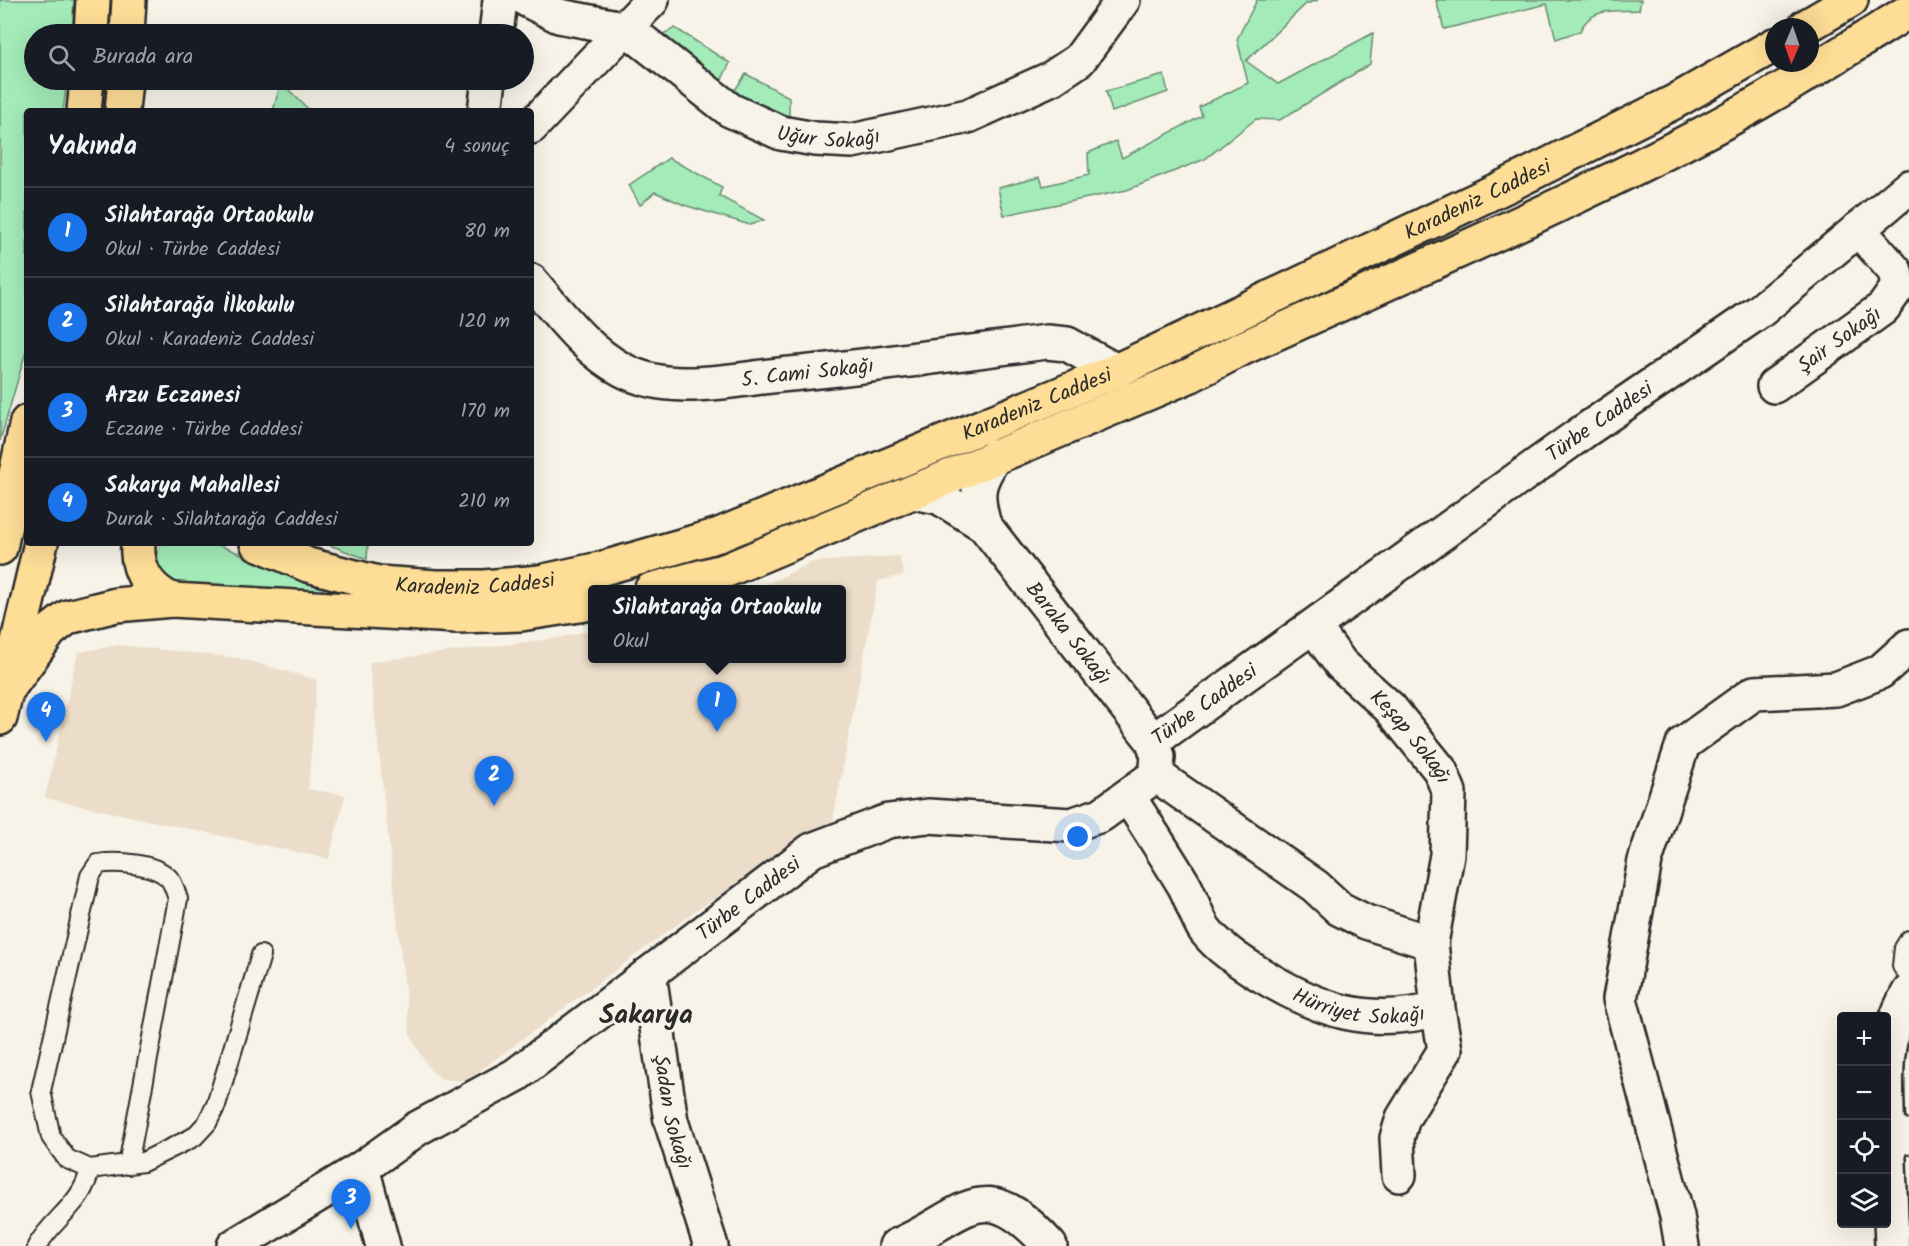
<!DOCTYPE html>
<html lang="tr">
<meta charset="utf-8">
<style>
:root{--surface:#171b24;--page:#242831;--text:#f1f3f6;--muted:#9ea1a6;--line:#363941;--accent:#1a73e8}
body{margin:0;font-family:Kalam,sans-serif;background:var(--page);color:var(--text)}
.controls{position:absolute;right:18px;bottom:18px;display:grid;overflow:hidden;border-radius:6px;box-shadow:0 6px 24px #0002}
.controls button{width:54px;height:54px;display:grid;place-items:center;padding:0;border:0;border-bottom:2px solid var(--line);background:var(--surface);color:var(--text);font:30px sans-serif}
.compass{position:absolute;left:1765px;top:18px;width:54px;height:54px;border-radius:50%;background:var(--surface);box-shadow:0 6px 24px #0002;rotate:182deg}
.you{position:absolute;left:1078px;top:837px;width:21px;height:21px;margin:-15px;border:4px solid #fff;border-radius:50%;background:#1a73e8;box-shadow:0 0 0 9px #1a73e833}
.badge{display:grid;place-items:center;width:39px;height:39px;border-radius:50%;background:var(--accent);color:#fff;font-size:20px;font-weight:700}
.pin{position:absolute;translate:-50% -50px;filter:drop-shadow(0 2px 3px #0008)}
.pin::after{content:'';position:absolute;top:32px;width:21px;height:18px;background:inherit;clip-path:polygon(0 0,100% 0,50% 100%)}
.popup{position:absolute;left:588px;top:585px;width:258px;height:78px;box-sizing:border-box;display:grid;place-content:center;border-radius:6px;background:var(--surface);filter:drop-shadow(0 2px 4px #0005);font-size:20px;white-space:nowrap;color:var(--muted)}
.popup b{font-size:22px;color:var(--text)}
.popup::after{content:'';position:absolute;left:50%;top:100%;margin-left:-12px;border:12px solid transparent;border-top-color:var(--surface)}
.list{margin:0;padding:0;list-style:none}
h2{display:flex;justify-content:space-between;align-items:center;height:78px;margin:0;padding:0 24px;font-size:26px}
h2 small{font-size:20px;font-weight:400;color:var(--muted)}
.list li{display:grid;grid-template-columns:39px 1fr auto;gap:18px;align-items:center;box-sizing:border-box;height:90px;padding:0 24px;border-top:2px solid var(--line)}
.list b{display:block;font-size:22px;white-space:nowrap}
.list p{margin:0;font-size:20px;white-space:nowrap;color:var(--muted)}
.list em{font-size:20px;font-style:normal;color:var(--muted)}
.icon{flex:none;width:33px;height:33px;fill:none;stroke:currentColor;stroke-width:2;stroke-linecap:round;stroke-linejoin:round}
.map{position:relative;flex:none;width:1909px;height:1246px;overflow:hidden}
.search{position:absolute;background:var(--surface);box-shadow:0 6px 24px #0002;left:24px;top:24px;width:510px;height:66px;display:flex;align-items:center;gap:15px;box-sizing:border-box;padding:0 21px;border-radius:33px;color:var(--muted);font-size:22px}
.panel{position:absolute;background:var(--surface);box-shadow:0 6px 24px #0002;left:24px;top:108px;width:510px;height:438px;border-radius:6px}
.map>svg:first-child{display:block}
.built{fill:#ebddc9}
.green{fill:#a3ebb8;stroke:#678b72;stroke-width:1.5}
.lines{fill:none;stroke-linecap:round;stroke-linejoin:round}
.service-casing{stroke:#2b2b2b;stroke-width:22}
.minor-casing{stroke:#2b2b2b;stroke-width:38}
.secondary-casing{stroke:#2b2b2b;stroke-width:38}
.primary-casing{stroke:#2b2b2b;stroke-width:38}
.service{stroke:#f7f3e8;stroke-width:18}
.minor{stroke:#f7f3e8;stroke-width:33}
.secondary{stroke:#f7f3e8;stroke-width:33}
.primary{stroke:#fedd96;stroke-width:33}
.labels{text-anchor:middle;stroke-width:6;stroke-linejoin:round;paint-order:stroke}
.street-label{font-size:21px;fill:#2b2b2b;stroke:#f7f3e8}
.district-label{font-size:27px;font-weight:bold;fill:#2b2b2b;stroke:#f7f3e8}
</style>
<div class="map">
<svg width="1909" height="1246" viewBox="0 0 1909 1246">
<rect width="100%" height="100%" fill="#f7f3e8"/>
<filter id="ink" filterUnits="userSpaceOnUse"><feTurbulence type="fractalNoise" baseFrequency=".0167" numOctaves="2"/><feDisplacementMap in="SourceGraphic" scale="12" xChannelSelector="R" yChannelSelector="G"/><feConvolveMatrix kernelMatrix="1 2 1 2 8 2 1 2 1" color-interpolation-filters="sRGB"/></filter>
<g filter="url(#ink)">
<g class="built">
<path d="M899 556 904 575 878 581 832 826 695 911 466 1081 442 1079 430 1070 410 1035 369 662 558 638 592 630V658H842V590L749 589 767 584 812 562Z"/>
<path d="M119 645 238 658 317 680 308 789 345 795 329 859 45 798 78 652Z"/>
</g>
<g class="green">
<path d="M0 0H74L72 34H34V80H67L63 111H27V348L0 441Z"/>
<path d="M1257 0H1318L1306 4 1246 61 1278 84 1373 33 1370 64 1280 120 1256 119 1205 159 1127 190 1004 215 998 188 1040 177 1043 186 1089 175 1088 153 1116 141 1122 158 1202 116 1199 107 1248 83 1237 39Z"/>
<path d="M1436 0H1641L1639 10C1616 12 1591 6 1580 31L1556 39 1547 4 1444 29Z"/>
<path d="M675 28 730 63 719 85 663 34Z"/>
<path d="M746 74 789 97V123L730 97Z"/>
<path d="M1164 75 1168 92 1112 112 1106 91Z"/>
<path d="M281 82 310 111H273Z"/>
<path d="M669 158 722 187 719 196 764 220 750 225 684 205 655 192 640 205 629 185Z"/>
<path d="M161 543H213L323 586 321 597 186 587C166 580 150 566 161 543Z"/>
<path d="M324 543H368L367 559Z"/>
</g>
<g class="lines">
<defs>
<g id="service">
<path d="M1909 940 1904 948 1902 966 1909 976"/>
<path d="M128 1165 178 899C176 893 174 886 171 881 159 863 117 861 98 864L90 876 41 1091 51 1137 67 1159 90 1169 143 1162 194 1137 207 1123 216 1105 261 955"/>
<path d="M37 1246C54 1217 83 1204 90 1169"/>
</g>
<g id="minor">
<path id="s1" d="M527 0 559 16 627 29 730 110 781 133 815 139 852 141 968 116 1052 78 1079 60 1123 0"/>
<path id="s2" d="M531 281C558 312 585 350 623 370 670 395 729 380 780 375 869 367 958 353 1047 342L1067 344 1116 371"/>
<path id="s3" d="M1774 386 1883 308 1898 287 1895 271 1858 229"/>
<path d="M984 525C975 493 977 483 995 456"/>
<path id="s4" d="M1314 627 1341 664 1390 708 1440 770 1449 792 1447 855 1431 943"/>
<path id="s5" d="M1153 741 1583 432 1760 311 1909 187"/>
<path id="s6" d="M1128 796C1147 826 1166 855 1184 885 1192 899 1196 917 1205 930 1219 948 1239 961 1258 973 1318 1010 1368 1028 1438 1009L1431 943 1366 922 1340 909 1315 886 1156 775"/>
<path id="s7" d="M649 974 671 1121 711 1246"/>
<path d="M1888 1133C1886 1079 1881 1040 1909 992"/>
<path d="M362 1168 383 1246"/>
<path d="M1399 1175 1397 1138 1403 1118 1445 1050 1438 1009"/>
<path id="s8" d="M234 1246 362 1168 418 1128 516 1075 812 850 888 821 928 816 1071 825 1101 815 1156 775 1158 757 1153 741 984 525 939 497 913 492"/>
<path d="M896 1246C966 1217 981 1169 1050 1246"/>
<path d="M1682 1246 1677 1216 1620 999 1645 861 1683 744 1754 693 1836 689 1880 672 1909 646"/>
<path d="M1892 1246 1888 1133 1909 1137"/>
</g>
<g id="secondary">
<path d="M496 34 500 0"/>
<path d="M485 111 489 80"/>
<path d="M531 127 652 0"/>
</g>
<g id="primary">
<path d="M1805 27 1851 0"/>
<path d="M91 34 93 0"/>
<path d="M127 34 129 0"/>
<path d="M84 111 87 80"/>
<path d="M122 111 125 80"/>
<path d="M138 543C136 570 148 589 172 600"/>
<path id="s9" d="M257 543 308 565 378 583 436 587H484L540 582 600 569 719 535 1116 371 1510 184 1674 102 1774 45"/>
<path d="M0 548 27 422"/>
<path d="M651 590 727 570 1191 375 1241 349C1394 279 1549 214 1698 136 1771 98 1840 54 1909 11"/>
<path d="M5 693 50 631 68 617 116 605 172 600 457 616 521 614 592 603"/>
<path d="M0 718 41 543"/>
</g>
</defs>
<use href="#service" class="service-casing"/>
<use href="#minor" class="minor-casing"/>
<use href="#secondary" class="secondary-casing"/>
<use href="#primary" class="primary-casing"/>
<use href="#service" class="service"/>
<use href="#minor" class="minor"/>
<use href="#secondary" class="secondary"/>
<use href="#primary" class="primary"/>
</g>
</g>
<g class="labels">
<g class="street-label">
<text dy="7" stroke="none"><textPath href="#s1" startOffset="340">Uğur Sokağı</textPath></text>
<text dy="7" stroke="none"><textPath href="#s9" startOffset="1305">Karadeniz Caddesi</textPath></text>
<text dy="7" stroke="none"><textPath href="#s3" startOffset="80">Şair Sokağı</textPath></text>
<text dy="7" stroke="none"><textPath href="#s2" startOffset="316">5. Cami Sokağı</textPath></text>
<text dy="7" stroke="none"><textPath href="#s9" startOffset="819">Karadeniz Caddesi</textPath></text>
<text dy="7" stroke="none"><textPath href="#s5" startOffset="549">Türbe Caddesi</textPath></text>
<text dy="7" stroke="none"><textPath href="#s9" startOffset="225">Karadeniz Caddesi</textPath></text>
<text transform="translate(1069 633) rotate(52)" y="7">Baraka Sokağı</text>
<text dy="7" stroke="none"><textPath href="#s5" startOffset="63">Türbe Caddesi</textPath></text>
<text dy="7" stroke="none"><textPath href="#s4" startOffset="147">Keşap Sokağı</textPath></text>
<text dy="7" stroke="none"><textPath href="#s8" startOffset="622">Türbe Caddesi</textPath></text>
<text dy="7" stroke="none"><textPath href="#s6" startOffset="332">Hürriyet Sokağı</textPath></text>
<text dy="7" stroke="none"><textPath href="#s7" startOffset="140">Şadan Sokağı</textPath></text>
</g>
<g class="district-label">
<text x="646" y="1023">Sakarya</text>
</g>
</g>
</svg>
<div class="controls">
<button>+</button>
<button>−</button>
<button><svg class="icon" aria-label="locate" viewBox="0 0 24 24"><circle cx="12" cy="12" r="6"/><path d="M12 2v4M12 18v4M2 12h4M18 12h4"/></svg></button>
<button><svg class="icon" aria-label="layers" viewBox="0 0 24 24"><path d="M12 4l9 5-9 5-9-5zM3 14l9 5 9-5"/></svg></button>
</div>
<svg class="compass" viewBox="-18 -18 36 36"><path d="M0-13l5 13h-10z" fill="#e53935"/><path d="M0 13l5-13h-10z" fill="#9ea1a6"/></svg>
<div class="you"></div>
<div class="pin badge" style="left:717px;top:732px">1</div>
<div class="popup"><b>Silahtarağa Ortaokulu</b>Okul</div>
<div class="pin badge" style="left:494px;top:806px">2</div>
<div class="pin badge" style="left:351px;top:1229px">3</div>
<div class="pin badge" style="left:46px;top:742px">4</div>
<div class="search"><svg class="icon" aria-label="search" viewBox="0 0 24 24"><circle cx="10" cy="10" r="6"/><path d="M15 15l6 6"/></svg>Burada ara</div>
<section class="panel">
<h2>Yakında<small>4 sonuç</small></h2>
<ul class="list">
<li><span class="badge">1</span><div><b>Silahtarağa Ortaokulu</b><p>Okul · Türbe Caddesi</p></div><em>80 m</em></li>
<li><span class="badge">2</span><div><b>Silahtarağa İlkokulu</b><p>Okul · Karadeniz Caddesi</p></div><em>120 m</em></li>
<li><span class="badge">3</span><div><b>Arzu Eczanesi</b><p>Eczane · Türbe Caddesi</p></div><em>170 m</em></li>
<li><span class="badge">4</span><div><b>Sakarya Mahallesi</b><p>Durak · Silahtarağa Caddesi</p></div><em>210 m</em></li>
</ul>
</section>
</div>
